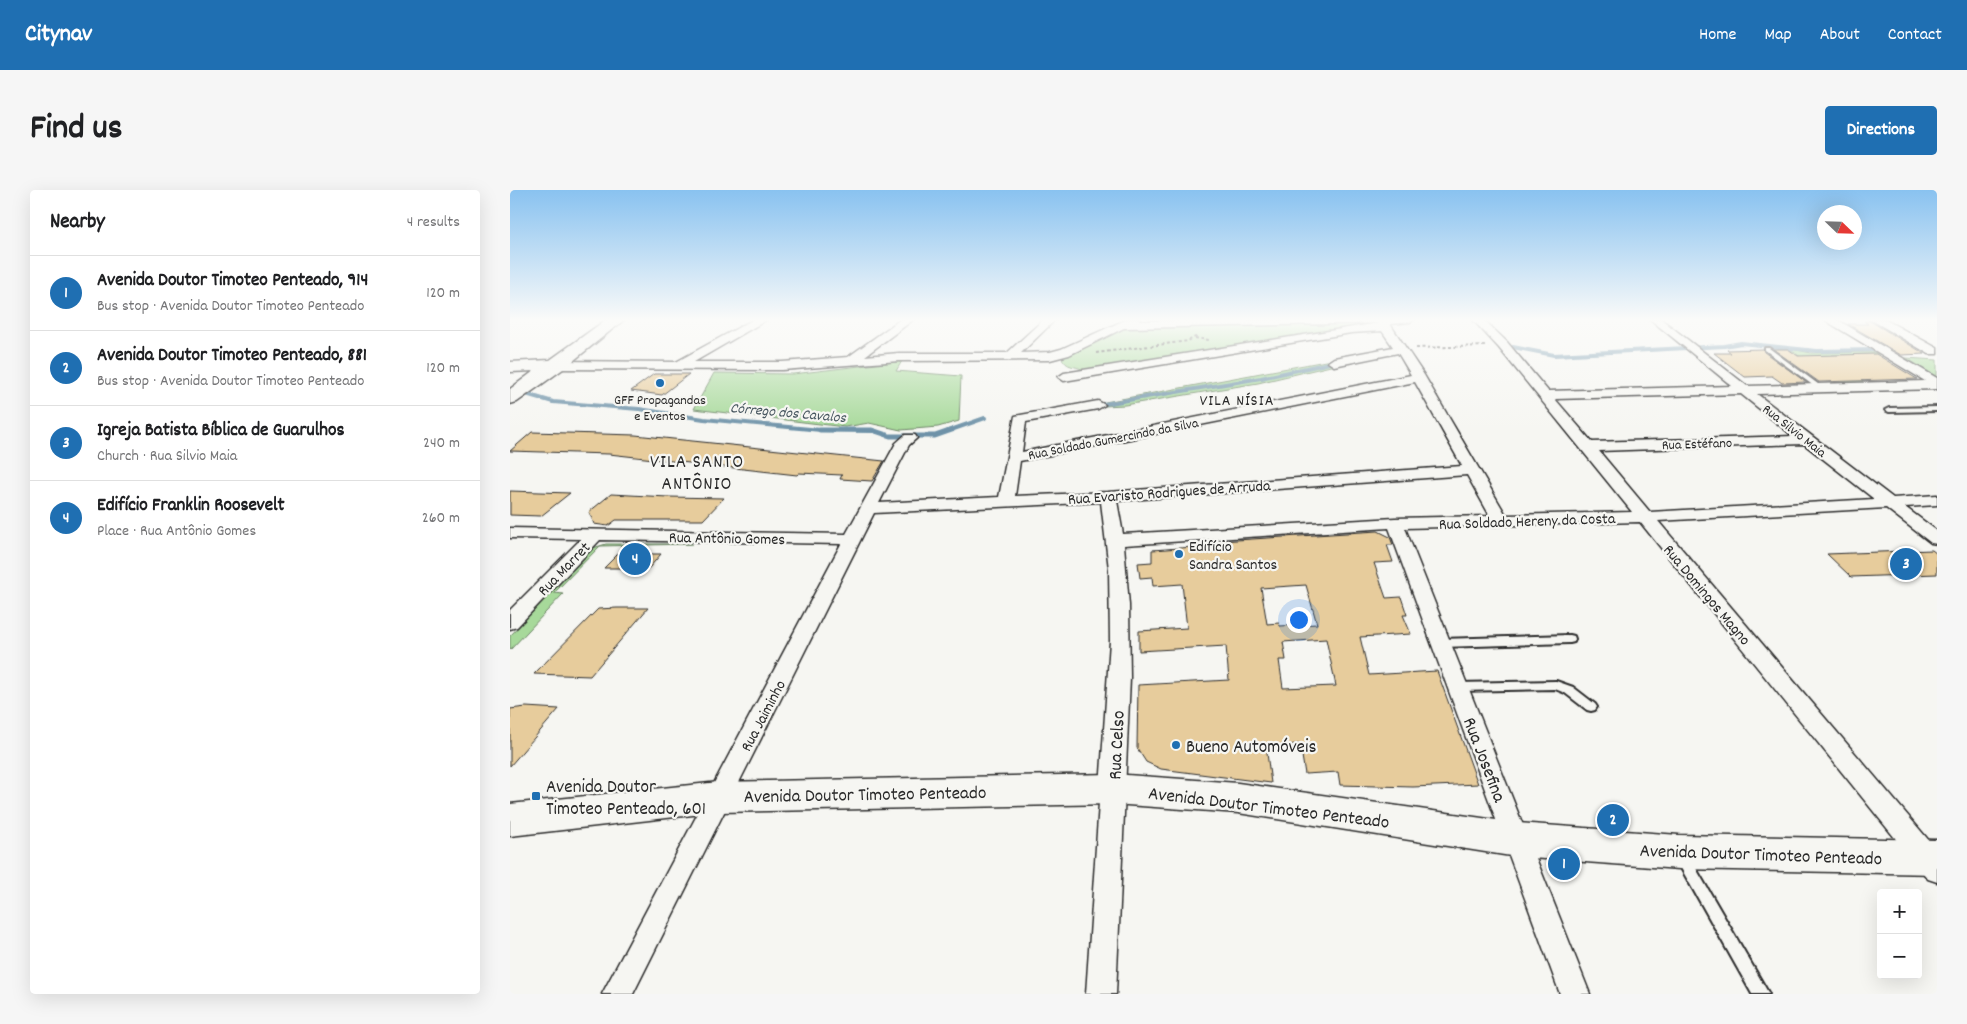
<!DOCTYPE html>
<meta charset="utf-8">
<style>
:root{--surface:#fff;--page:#f6f6f6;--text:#202124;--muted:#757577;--line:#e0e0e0;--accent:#1f6fb2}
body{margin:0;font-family:Dekko,sans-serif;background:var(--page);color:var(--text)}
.controls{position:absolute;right:15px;bottom:15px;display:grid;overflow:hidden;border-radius:5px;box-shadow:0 5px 20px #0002}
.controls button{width:45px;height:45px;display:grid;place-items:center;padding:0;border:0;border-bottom:1px solid var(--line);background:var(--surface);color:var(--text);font:25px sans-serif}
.compass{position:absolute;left:1307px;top:15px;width:45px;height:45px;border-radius:50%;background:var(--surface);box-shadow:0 5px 20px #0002;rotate:113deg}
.you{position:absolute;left:788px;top:429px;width:18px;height:18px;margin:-12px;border:4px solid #fff;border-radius:50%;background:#1a73e8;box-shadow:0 0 0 8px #1a73e833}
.badge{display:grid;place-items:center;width:32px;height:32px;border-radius:50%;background:var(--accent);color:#fff;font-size:16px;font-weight:700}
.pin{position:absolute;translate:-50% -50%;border:2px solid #fff;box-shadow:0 1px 5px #0006}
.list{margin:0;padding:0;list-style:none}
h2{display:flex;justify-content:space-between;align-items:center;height:65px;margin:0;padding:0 20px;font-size:21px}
h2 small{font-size:16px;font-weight:400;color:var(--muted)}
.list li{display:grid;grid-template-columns:32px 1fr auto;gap:15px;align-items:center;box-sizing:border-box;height:75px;padding:0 20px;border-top:1px solid var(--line)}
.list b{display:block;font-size:19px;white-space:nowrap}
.list p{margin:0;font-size:16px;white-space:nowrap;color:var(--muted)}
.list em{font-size:16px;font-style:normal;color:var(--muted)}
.map{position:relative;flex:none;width:1427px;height:804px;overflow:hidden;border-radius:5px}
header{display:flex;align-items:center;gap:30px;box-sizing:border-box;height:70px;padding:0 25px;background:var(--accent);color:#fff}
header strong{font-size:24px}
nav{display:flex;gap:28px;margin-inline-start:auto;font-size:18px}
.intro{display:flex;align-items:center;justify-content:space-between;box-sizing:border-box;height:120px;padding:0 30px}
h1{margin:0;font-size:35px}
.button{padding:12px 22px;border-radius:5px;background:var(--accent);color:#fff;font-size:18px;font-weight:700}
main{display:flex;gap:30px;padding:0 30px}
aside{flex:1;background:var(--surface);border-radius:5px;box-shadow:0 5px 20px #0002}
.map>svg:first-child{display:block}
.green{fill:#a7d99a;stroke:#698262}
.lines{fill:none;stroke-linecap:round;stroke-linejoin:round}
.stream-far1{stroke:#6e92a8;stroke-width:4}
.stream{stroke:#6e92a8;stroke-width:5}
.building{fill:#e7cc9c;stroke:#2b2b2b;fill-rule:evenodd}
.lane-casing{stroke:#2b2b2b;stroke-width:4}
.street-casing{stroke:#2b2b2b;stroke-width:3}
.secondary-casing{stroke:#2b2b2b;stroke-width:3}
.path{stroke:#2b2b2b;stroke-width:2;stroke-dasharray:3 2.5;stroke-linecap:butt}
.lane{fill:#f6f6f2;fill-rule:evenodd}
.street{fill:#f6f6f2;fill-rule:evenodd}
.secondary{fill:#f6f6f2;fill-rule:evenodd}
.poi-dot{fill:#1f6fb2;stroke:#f6f6f2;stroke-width:2}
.labels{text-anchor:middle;stroke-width:4.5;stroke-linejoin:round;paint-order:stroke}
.far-poi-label{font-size:14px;fill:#2b2b2b;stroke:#f6f6f2}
.far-street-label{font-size:14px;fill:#2b2b2b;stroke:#f6f6f2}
.far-water-label{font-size:15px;font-style:italic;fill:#47565f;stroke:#f6f6f2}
.far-quarter-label{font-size:16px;letter-spacing:1px;fill:#2b2b2b;stroke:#f6f6f2}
.street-label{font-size:16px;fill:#2b2b2b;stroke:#f6f6f2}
.poi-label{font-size:16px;fill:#2b2b2b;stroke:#f6f6f2;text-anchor:start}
.quarter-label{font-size:19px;letter-spacing:1px;fill:#2b2b2b;stroke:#f6f6f2}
.near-street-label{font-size:19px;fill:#2b2b2b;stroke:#f6f6f2}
.near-poi-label{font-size:19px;fill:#2b2b2b;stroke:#f6f6f2;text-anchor:start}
</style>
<header>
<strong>Citynav</strong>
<nav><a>Home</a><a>Map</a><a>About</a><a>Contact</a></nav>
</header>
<div class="intro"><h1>Find us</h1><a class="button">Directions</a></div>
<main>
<aside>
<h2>Nearby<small>4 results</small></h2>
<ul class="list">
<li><span class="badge">1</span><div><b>Avenida Doutor Timoteo Penteado, 914</b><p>Bus stop · Avenida Doutor Timoteo Penteado</p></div><em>120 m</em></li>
<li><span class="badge">2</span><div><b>Avenida Doutor Timoteo Penteado, 881</b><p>Bus stop · Avenida Doutor Timoteo Penteado</p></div><em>120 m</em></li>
<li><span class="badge">3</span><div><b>Igreja Batista Bíblica de Guarulhos</b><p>Church · Rua Silvio Maia</p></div><em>240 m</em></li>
<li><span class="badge">4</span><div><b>Edifício Franklin Roosevelt</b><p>Place · Rua Antônio Gomes</p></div><em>260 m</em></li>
</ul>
</aside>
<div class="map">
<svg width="1427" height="804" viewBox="0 0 1427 804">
<rect width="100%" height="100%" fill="#f6f6f2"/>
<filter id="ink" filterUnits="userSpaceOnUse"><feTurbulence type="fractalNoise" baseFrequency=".02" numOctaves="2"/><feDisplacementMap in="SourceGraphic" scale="10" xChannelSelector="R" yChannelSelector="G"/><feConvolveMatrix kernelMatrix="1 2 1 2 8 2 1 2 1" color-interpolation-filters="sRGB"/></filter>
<g filter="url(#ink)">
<g class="green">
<path d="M837 133 845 135 844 138 575 181C565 174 557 180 551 166L611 139 620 137Z"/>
<path d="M1278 158 1301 163 1362 162 1371 164 1321 165 1355 193H1327Z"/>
<path d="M1396 168 1427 170V187Z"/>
<path d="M821 170 825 175 748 193 615 215 594 216 595 212Z"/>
<path d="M392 171 386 181 451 186 449 231 428 237 391 240 359 233 335 237 184 219 204 183 283 184Z"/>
<path d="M182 354 90 356 44 403 53 404 0 460V446L83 358 96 354Z"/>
</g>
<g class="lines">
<g class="stream-far1">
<path d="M1003 157 1044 165 1214 156 1231 153 1307 161 1365 160"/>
<path d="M16 204 43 212 129 219 194 229 311 240 366 241"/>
<path d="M588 215 751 188 824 172"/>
<path d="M438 241 475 228"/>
</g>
<path class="stream" d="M310 240H362L380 246H425L442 240"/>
</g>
<g class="building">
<path d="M1354 131H1360L1415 164 1391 165 1338 134H1358Z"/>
<path d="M1253 159 1254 162 1296 192 1272 193 1262 186 1235 187 1204 163H1221L1217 160Z"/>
<path d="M1263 159H1278L1288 166 1366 164 1407 189 1309 192Z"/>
<path d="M144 184H179L152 205 121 201Z"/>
<path d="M22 242 125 245 374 271 362 291 330 289 332 285 289 283 287 285 99 264 0 261Z"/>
<path d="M0 301 60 303 31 326 0 325Z"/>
<path d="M101 304 158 307 214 308 193 330H106L98 336 84 334 79 322Z"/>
<path d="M868 341 880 347 883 355H877L883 372 864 373 876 408 891 407 897 425H893L901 444 850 447 859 485 927 481 968 594 903 597 830 595 828 582 795 584 790 554 756 556 761 593 651 579 636 572 627 558 628 495 719 490 716 456 629 461V441L677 438 672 394 643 396 642 387 630 388 628 373 642 372V360L712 355 711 351ZM796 395 807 434 770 436 769 433 757 434 751 398ZM816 449 826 496 773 498 769 470H776L773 452Z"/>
<path d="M1422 360 1427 364V384L1341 387 1317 364Z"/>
<path d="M108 364H151L139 378H94Z"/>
<path d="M107 418H138L80 486 24 484 88 419Z"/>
<path d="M16 517 49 519 0 576V519Z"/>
</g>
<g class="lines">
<defs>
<g id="lane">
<path d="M1255 158H1259L1312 197V199H1308L1255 160Z"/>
<path d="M1427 217V221L1379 222 1375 220 1379 218Z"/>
<path d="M1060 445 1064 446 1065 449 1064 452 1060 453 931 457 927 456 926 453 927 450 931 449Z"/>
<path d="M1046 491 1063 497 1085 514 1087 517 1085 520 1081 521 1077 520 1055 503 1045 499 948 501 944 500 942 497 944 494 948 493Z"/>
<path d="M1172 661 1177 663 1259 804H1242L1167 671 1165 667 1167 663Z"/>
</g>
<g id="street">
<path d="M244 129H258L184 172H272L338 167 391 129H404L355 166 389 163H497L534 129H546L511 163 540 162 551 159 617 129H630L629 131 905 129 900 132 880 134 914 185 996 325 1122 322 989 158 962 129H973L997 152 1038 201 1222 196 1140 129H1151L1237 196 1415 191 1313 129H1326L1427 188V199L1247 204 1383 308 1427 305V315L1395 317 1427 341V354L1421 353 1376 318 1148 331 1427 660V692L1418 689 1130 332 895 338 1080 804H1050L879 338 614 355 619 415 620 488 606 804H576L600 451 599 379 591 312 364 323 123 804H92L331 354 90 350 7 437 0 439V420L71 349 0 348V338L336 344 386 253 395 245H405L407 248 399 255 369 313 489 307 505 226 588 211 595 215 588 219 516 232 512 262 901 185 888 163 824 176 818 172 824 168 883 157 872 141 841 143 554 191 548 187 554 183 869 133 614 138 559 165 540 170 389 171 272 180 47 179 41 175 47 171 166 172ZM905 192 952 276 598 302 505 306 510 271ZM1231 204 1283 246 1082 252 1045 209ZM1294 254 1364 309 1140 322 1089 261ZM957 285 980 326 885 328 613 344 607 311Z"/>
<path d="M1360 129H1374L1427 158V164H1419Z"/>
</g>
<g id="secondary">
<path d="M97 129H115L53 179 7 212 0 214V199L24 181 0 182V172L40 170Z"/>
<path d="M603 584 728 593 1007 633 1169 645 1427 650V684L1169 679 1007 667 728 623 603 614 209 622 0 646V614L209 592Z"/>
</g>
</defs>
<use href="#lane" class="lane-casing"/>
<use href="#street" class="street-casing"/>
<use href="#secondary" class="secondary-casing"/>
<g class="path">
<path d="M685 148 699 150"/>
<path d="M906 158 975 156"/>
<path d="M586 163 678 151 687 146"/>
</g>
<use href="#lane" class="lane"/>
<use href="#street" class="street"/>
<use href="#secondary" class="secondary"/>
</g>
</g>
<linearGradient id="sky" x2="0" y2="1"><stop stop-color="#89c2f0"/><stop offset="0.54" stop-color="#fbfbf9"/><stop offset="1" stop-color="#fbfbf9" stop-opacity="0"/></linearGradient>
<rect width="1427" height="241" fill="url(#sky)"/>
<g class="poi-dot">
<circle cx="150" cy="193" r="5"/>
<circle cx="669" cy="364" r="5"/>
<circle cx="666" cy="555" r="5"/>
<rect x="21" y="601" width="10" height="10" rx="2.5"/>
</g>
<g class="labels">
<g class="far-poi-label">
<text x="150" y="214">GFF Propagandas<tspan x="150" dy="16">e Eventos</tspan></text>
</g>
<g class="far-street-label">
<text transform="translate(1285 240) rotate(38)" y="5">Rua Silvio Maia</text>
<text transform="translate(603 248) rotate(-11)" y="5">Rua Soldado Gumercindo da Silva</text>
<text transform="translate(1187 253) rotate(-2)" y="5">Rua Estéfano</text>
</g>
<g class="far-water-label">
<text transform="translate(278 222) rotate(5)" y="5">Córrego dos Cavalos</text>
</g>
<g class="far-quarter-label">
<text x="727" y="215">VILA NÍSIA</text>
</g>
<g class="street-label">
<text transform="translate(659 301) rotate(-4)" y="6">Rua Evaristo Rodrigues de Arruda</text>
<text transform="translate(1017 330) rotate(-2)" y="6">Rua Soldado Hereny da Costa</text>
<text transform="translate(217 347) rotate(1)" y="6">Rua Antônio Gomes</text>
<text transform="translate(53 378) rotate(-46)" y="6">Rua Marret</text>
<text transform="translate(1198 404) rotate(50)" y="6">Rua Domingos Magno</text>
<text transform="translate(252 525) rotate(-62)" y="6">Rua Jaiminho</text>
</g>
<g class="poi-label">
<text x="679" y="361">Edifício<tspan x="679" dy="18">Sandra Santos</tspan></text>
</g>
<g class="quarter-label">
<text x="187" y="277">VILA SANTO<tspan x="187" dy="22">ANTÔNIO</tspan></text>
</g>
<g class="near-street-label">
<text transform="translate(605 555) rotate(-87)" y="7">Rua Celso</text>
<text transform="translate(976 569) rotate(69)" y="7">Rua Josefina</text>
<text transform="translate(355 603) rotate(-1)" y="7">Avenida Doutor Timoteo Penteado</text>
<text transform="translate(759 616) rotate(7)" y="7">Avenida Doutor Timoteo Penteado</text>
<text transform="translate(1251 663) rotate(2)" y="7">Avenida Doutor Timoteo Penteado</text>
</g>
<g class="near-poi-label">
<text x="676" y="562">Bueno Automóveis</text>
<text x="36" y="602">Avenida Doutor<tspan x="36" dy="22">Timoteo Penteado, 601</tspan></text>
</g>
</g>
</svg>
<div class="controls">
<button>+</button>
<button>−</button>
</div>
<svg class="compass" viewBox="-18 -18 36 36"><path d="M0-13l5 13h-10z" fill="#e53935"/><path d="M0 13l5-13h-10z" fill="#757577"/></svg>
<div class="you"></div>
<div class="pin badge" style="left:1054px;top:674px">1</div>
<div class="pin badge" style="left:1103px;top:630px">2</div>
<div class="pin badge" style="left:1396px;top:374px">3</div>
<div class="pin badge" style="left:125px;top:369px">4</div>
</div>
</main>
